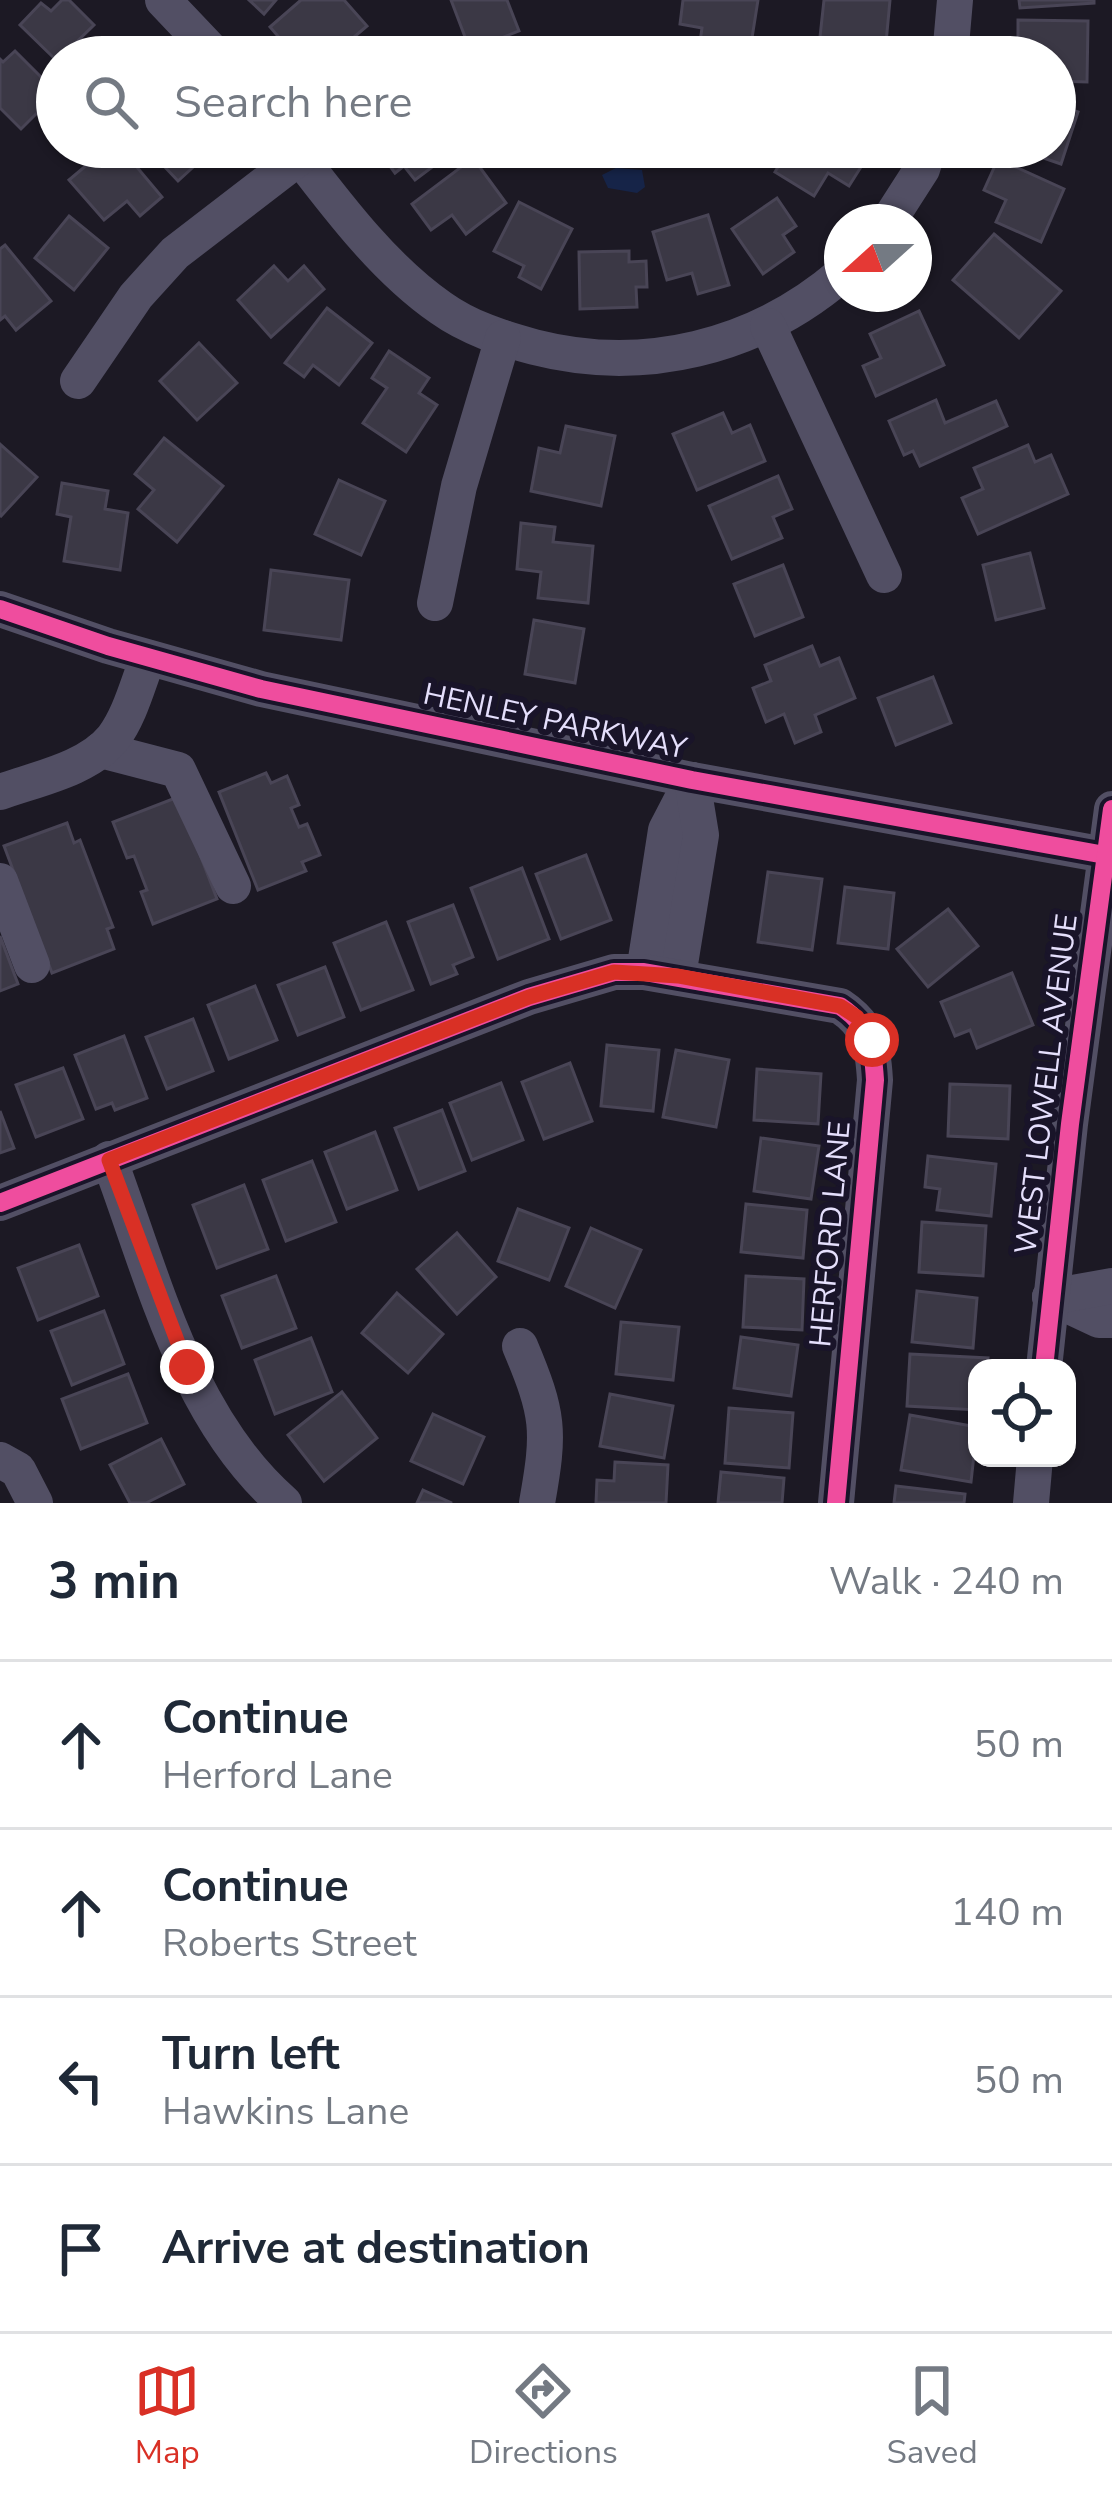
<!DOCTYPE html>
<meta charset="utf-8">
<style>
:root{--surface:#fff;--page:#f6f6f7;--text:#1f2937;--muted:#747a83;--line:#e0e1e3;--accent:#d93025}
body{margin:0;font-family:"Nunito Sans",sans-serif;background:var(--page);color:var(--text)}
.controls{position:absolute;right:36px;bottom:36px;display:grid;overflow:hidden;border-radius:24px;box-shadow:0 3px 9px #0004}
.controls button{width:108px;height:108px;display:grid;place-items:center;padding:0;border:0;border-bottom:3px solid var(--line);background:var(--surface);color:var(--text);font:60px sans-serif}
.compass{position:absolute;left:824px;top:204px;width:108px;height:108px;border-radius:50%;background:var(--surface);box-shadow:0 3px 9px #0004;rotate:249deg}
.stop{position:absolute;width:36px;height:36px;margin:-27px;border:9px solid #d93025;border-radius:50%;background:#fff}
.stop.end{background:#d93025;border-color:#fff;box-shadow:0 3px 12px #0008}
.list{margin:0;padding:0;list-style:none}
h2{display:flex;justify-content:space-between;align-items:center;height:156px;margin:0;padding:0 48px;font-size:51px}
h2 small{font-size:39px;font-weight:400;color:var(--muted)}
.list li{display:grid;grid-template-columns:78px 1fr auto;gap:36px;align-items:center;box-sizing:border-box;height:168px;padding:0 48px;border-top:3px solid var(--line)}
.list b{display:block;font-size:45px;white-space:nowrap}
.list p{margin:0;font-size:39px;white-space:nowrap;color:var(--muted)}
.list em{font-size:39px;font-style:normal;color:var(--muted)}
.icon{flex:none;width:66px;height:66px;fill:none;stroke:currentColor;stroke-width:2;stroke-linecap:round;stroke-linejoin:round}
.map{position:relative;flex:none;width:1112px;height:1503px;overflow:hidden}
.search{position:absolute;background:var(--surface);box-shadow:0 3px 9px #0004;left:36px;right:36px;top:36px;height:132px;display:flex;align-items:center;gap:30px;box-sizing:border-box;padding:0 42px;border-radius:66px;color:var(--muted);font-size:45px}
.sheet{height:828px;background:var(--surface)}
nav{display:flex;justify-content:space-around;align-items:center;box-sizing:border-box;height:168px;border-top:3px solid var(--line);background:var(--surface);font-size:33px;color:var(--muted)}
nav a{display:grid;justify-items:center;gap:6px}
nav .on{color:var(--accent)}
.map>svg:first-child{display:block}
.water{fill:#162448}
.building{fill:#3b3845;stroke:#494556;stroke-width:3}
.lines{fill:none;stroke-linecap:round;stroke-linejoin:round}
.minor{stroke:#524f64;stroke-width:36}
.cycleway-casing{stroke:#191429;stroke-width:26}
.cycleway{stroke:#ef4d9e;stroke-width:18}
.route{stroke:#d93025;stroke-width:15}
.labels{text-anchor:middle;stroke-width:12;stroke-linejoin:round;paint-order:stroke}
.street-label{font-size:30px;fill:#e5dffc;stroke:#191429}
</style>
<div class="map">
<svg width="1112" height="1503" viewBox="0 0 1112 1503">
<rect width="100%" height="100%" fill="#1c1924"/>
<path class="water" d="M616 168 642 170 645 187 637 193 608 188 602 175Z"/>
<g class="building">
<path d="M62 0H69L94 25 57 61 20 25 41 3 51 11Z"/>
<path d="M249 0H276L264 14Z"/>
<path d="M301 0H344L367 26 333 55 321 41 303 57H296L270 27Z"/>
<path d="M451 0H507L519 31 470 50Z"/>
<path d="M683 0H758L749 57 698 56 702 28 680 24Z"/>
<path d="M824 0H890L886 43 820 37Z"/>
<path d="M1019 0H1094V3L1020 8Z"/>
<path d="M1018 20 1088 21 1087 82 1055 81V57H1042V51H1018Z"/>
<path d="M373 40 386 57H351Z"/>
<path d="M15 51 57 93 21 129 0 108V59L3 62Z"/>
<path d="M1055 104 1078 112 1061 164 1011 147H1055Z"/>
<path d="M108 147H120L162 197 140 216 127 201 104 220 69 180Z"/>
<path d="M146 147H215L178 181Z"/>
<path d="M376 147H440L447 156 415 180 404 166 395 173Z"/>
<path d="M790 147H846L866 159 849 186 828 173 814 196 775 172Z"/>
<path d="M473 158 506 203 466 234 452 215 431 230 412 204Z"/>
<path d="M998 159 1064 189 1041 242 996 222 1006 200 984 190Z"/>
<path d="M777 198 796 226 783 235 794 252 763 274 732 229Z"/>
<path d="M519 202 572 229 541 289 519 277 524 266 494 251Z"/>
<path d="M708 215 729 285 698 294 692 273 667 280 653 232Z"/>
<path d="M69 216 108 248 74 290 35 258Z"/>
<path d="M994 234 1061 291 1019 338 953 280Z"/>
<path d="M5 245 51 301 16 330 5 316 0 320V249Z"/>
<path d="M629 251V262L646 261 647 287H636L637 307 580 309 579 252Z"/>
<path d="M274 266 288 281 304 266 324 289 271 337 238 300Z"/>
<path d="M327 308 372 343 339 385 313 365 304 377 285 363Z"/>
<path d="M919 311 944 365 876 396 863 366 881 358 870 334Z"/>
<path d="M199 343 237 383 197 420 160 381Z"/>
<path d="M389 351 429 378 419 393 437 405 406 452 363 423 387 388 372 378Z"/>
<path d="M936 400 945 423 996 401 1007 426 920 466 913 451 904 455 889 421Z"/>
<path d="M723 413 732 433 750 425 765 461 697 490 673 434Z"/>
<path d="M566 426 615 436 601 506 531 491 539 448 560 453Z"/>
<path d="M164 438 223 486 177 542 138 509 154 490 135 474Z"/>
<path d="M0 444 37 477 1 516 0 515Z"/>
<path d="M1028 445 1035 462 1051 455 1068 494 978 534 962 498 983 489 974 468Z"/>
<path d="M778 476 792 509 773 517 782 538 732 559 709 506Z"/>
<path d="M339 480 385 501 361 555 315 534Z"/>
<path d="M62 483 108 491 105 509 128 513 120 570 64 561 71 517 57 514Z"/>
<path d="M521 523 555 527 553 542 593 546 588 603 538 598 541 572 517 569Z"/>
<path d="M1030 553 1044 608 996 620 983 565Z"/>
<path d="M783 565 803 617 755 636 734 584Z"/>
<path d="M271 570 349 580 341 640 264 630Z"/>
<path d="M534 620 584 629 575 683 525 674Z"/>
<path d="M812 646 820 666 839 658 855 698 815 715 821 732 795 743 784 714 766 722 753 688 771 681 765 665Z"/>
<path d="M933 677 951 723 896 745 878 698Z"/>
<path d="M266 773 271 783 287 776 299 805 291 808 299 827 307 824 320 855 302 862 306 871 258 890 219 792Z"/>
<path d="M178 797 217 899 153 924 141 892 147 890 134 856 127 858 113 822Z"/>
<path d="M67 823 74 843 80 840 113 927 107 929 114 949 52 973 4 846Z"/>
<path d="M586 855 611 920 561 939 536 874Z"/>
<path d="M522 868 549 939 498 959 471 888Z"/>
<path d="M768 872 822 879 812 950 758 942Z"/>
<path d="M845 887 894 893 888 949 838 943Z"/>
<path d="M453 905 473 957 453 965 457 974 431 984 408 922Z"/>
<path d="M948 909 978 946 928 987 897 949Z"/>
<path d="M386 922 413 990 361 1010 334 943Z"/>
<path d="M0 936 18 984 0 991Z"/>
<path d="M325 967 344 1017 298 1035 278 985Z"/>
<path d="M1012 973 1033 1025 977 1048 970 1030 955 1036 941 1002Z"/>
<path d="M255 986 277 1040 229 1059 208 1005Z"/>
<path d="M193 1019 213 1071 167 1089 146 1037Z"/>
<path d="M124 1036 147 1098 115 1110 112 1103 96 1109 75 1055Z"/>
<path d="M607 1045 659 1050 653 1111 601 1106Z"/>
<path d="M676 1050 729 1060 716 1127 663 1117Z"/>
<path d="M570 1063 592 1121 544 1139 522 1082Z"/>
<path d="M63 1068 83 1119 36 1137 16 1085Z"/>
<path d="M757 1069 821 1074 818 1124 754 1120Z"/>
<path d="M501 1083 523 1140 472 1160 450 1103Z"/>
<path d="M950 1084 1010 1086 1008 1139 948 1136Z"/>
<path d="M442 1110 465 1171 419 1189 395 1128Z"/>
<path d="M0 1111 14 1148 0 1153Z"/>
<path d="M375 1132 397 1190 347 1209 325 1152Z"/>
<path d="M761 1138 819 1146 811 1199 754 1191Z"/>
<path d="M928 1156 996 1164 991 1216 937 1210 940 1189 925 1187Z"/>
<path d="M312 1161 336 1222 286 1241 263 1180Z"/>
<path d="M244 1185 268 1249 217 1268 193 1205Z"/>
<path d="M746 1204 807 1210 803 1258 741 1252Z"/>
<path d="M518 1209 569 1228 549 1280 498 1261Z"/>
<path d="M922 1222 986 1226 983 1276 919 1272Z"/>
<path d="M591 1228 641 1250 615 1308 566 1286Z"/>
<path d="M457 1233 496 1277 457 1314 417 1269Z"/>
<path d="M79 1245 98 1296 38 1320 18 1268Z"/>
<path d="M276 1276 296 1328 242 1348 222 1296Z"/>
<path d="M746 1276 804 1279 802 1330 743 1327Z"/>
<path d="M917 1291 977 1298 973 1348 912 1342Z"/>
<path d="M397 1293 443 1334 408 1373 362 1333Z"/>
<path d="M104 1311 124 1364 72 1385 51 1331Z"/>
<path d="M621 1322 679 1327 673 1380 616 1374Z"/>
<path d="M741 1337 798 1345 791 1396 734 1388Z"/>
<path d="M311 1338 332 1392 275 1414 255 1360Z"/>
<path d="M910 1354 988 1358 987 1368H977V1410L907 1406Z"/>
<path d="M128 1374 147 1423 81 1449 62 1399Z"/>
<path d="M342 1392 377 1438 324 1481 288 1435Z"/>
<path d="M610 1394 673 1406 664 1458 600 1446Z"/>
<path d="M729 1408 793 1413 789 1468 725 1463Z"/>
<path d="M433 1414 484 1437 463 1484 411 1461Z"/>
<path d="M910 1415 977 1427 971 1482 901 1470Z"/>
<path d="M161 1439 184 1484 146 1503H130L110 1465Z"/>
<path d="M615 1462 668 1465 666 1503H596L597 1480 614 1481Z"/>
<path d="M721 1472 784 1478 782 1503H718Z"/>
<path d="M896 1486 965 1494 964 1503H894Z"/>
<path d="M423 1490 452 1503H417Z"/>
</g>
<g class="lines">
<g class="minor">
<path d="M163 0 217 57"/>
<path d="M950 57 955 0"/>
<path d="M292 147C335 203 383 268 441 308 469 328 501 338 534 347 643 375 756 348 842 274"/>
<path d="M888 222 922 169 929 147"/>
<path d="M768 326 884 575"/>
<path d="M78 381 136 296 175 253 300 157"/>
<path d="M435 603 459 486 503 338"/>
<path d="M0 609 108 646 261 689 692 780 1105 855"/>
<path d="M101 750 178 770 233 886"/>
<path d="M0 792C36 779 88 769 113 738 130 716 138 683 148 658"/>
<path d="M0 881 32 965"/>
<path d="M644 972 666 830 692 780"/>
<path d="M678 976 701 835 692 780"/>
<path d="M109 1159C153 1276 186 1418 284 1503"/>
<path d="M0 1203 529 997 614 972H644L840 1006C870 1026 873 1046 875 1080L836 1503"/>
<path d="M1050 1297 1099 1320H1112"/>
<path d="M1050 1297 1112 1286"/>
<path d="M520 1346C549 1415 550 1430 537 1503"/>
<path d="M1044 1368 1070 1124 1112 809"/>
<path d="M0 1460 18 1470 35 1503"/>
<path d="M1031 1503 1035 1458"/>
</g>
<defs>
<g id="cycleway">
<path d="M0 609 108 646 261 689 692 780 1105 855"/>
<path d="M0 1203 529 997 614 972H644L840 1006C870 1026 873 1046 875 1080L836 1503"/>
<path d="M1044 1368 1070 1124 1112 809"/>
</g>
</defs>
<use href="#cycleway" class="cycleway-casing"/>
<use href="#cycleway" class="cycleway"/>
</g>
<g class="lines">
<path class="route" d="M187 1367 109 1160 529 997 614 972 678 976 840 1006 857 1017 872 1040"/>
</g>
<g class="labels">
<g class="street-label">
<text transform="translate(555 721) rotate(12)" y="10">HENLEY PARKWAY</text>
<text transform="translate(1046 1084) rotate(-83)" y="10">WEST LOWELL AVENUE</text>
<text transform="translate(830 1234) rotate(-85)" y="10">HERFORD LANE</text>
</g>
</g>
</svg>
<div class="controls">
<button><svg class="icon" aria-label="locate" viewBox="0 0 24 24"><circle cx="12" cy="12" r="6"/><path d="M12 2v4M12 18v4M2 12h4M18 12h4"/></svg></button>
</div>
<svg class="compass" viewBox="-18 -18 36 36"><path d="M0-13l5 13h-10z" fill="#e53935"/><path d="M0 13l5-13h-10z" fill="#747a83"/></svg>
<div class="stop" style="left:872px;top:1040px"></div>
<div class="stop end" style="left:187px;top:1367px"></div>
<div class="search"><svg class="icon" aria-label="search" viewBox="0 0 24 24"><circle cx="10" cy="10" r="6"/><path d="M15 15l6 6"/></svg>Search here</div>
</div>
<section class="sheet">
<h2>3 min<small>Walk · 240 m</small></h2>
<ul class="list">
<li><svg class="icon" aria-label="ahead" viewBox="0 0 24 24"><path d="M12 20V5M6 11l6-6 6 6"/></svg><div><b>Continue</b><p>Herford Lane</p></div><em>50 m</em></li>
<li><svg class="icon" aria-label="ahead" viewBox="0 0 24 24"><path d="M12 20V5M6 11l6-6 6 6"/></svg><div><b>Continue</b><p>Roberts Street</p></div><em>140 m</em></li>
<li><svg class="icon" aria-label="left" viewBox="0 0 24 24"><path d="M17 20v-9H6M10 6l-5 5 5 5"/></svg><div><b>Turn left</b><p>Hawkins Lane</p></div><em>50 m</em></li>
<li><svg class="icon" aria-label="arrive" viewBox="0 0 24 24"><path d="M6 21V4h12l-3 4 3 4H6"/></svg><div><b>Arrive at destination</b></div></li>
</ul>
</section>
<nav>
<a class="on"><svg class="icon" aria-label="map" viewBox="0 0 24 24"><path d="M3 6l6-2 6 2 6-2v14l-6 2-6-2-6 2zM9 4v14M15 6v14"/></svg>Map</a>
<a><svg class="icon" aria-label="directions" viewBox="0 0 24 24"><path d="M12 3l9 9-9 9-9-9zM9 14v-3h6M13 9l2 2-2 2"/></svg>Directions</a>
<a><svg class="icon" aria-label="saved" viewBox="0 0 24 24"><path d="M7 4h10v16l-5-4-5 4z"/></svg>Saved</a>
</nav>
